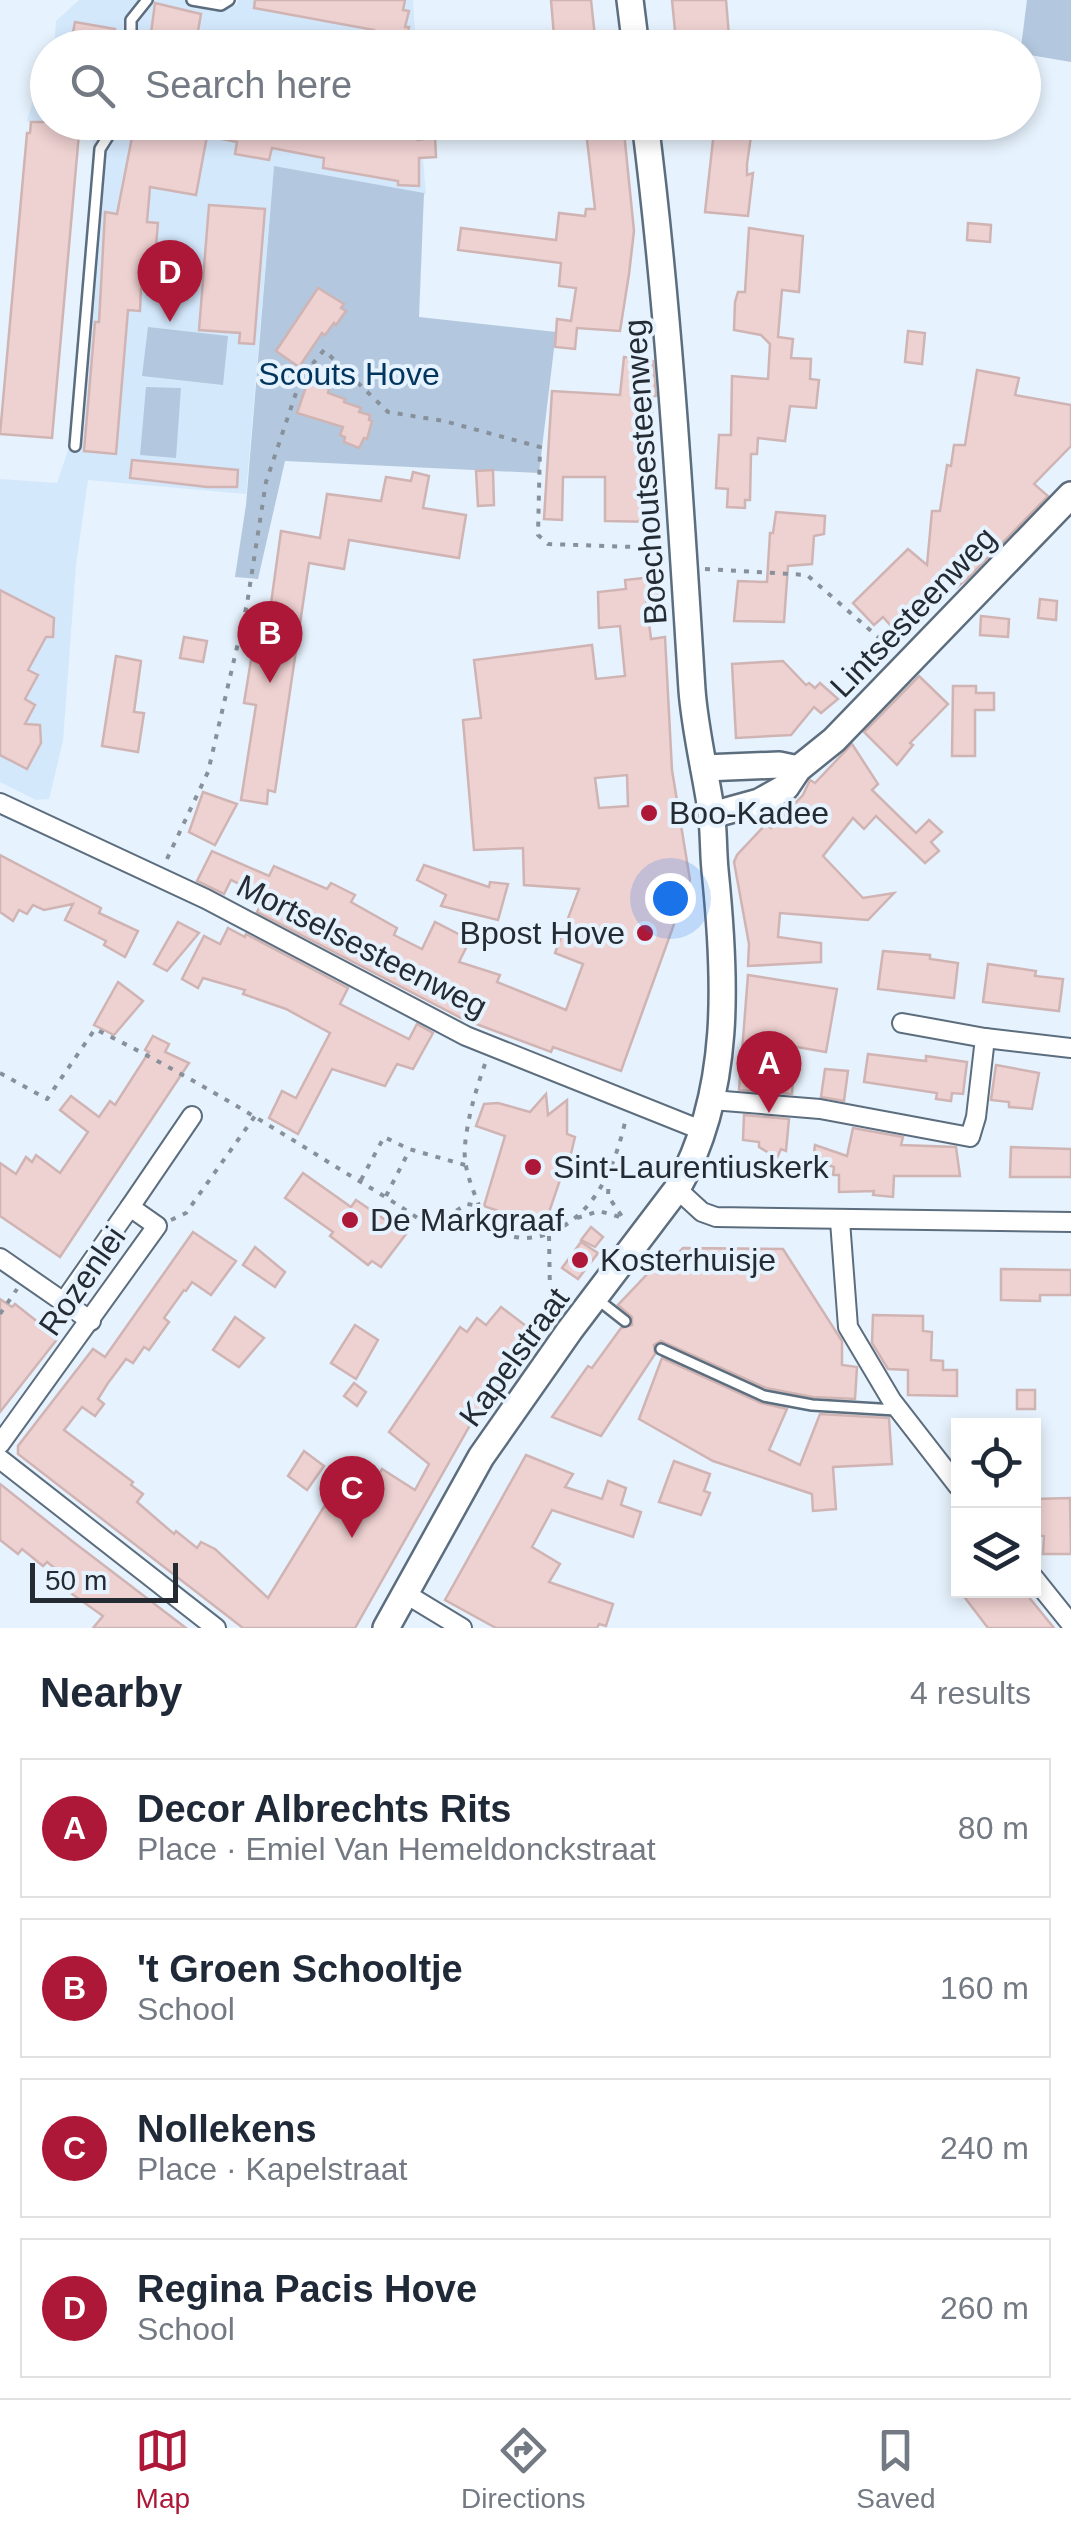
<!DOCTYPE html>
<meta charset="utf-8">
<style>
:root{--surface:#fff;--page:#f6f6f7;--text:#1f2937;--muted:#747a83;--line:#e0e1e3;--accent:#ad1838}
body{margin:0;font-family:Arial,sans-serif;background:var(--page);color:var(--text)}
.controls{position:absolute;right:30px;bottom:30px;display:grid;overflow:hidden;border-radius:0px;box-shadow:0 5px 15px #0003}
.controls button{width:90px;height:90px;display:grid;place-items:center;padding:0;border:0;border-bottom:2px solid var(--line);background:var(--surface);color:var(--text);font:50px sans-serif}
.scale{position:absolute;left:30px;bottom:25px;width:148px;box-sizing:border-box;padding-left:10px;border:5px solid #242b33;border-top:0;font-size:28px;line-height:35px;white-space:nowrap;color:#242b33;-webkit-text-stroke:8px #e6f2fd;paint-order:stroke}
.you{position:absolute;left:670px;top:898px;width:35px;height:35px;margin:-25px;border:8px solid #fff;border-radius:50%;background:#1a73e8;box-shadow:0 0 0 15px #1a73e833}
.badge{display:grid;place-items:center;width:65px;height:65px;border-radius:50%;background:var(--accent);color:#fff;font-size:32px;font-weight:700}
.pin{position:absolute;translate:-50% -82px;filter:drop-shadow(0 2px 5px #0008)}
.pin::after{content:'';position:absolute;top:52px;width:35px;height:30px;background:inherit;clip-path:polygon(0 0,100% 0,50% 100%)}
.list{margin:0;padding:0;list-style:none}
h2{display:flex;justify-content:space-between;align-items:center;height:130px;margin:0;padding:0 40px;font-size:42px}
h2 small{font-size:32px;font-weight:400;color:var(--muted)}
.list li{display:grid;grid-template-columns:65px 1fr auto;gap:30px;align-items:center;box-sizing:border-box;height:140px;margin:0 20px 20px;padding:0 20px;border:2px solid var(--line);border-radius:0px}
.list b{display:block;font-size:38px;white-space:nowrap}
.list p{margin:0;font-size:32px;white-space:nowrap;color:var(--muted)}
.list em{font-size:32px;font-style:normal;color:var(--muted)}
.icon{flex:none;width:55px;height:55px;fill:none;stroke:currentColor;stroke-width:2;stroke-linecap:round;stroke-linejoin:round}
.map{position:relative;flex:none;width:1071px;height:1628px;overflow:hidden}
.search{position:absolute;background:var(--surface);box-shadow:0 5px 15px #0003;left:30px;right:30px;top:30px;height:110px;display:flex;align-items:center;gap:25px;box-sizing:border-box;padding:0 35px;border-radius:55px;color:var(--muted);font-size:38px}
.sheet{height:770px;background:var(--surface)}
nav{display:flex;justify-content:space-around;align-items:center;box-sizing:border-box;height:140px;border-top:2px solid var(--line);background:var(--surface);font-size:28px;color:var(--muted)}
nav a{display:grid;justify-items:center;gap:5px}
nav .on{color:var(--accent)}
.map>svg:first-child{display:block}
.built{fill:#d4e8fc}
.green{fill:#b3c8de}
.building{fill:#eed1d1;stroke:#d0b4b4;stroke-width:2.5;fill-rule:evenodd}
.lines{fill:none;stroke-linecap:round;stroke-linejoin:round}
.lane-casing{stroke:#5c6d7e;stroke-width:14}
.street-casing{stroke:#5c6d7e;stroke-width:22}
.secondary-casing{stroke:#5c6d7e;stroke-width:30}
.path{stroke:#88919b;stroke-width:4;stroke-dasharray:5 8;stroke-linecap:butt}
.lane{stroke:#fff;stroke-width:9}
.street{stroke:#fff;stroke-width:18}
.secondary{stroke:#fff;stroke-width:25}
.poi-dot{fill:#ad1838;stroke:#e6f2fd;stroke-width:4}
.labels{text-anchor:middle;stroke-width:8;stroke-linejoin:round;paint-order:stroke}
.park-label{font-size:32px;fill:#02355d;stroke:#e6f2fd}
.street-label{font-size:32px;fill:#242b33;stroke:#e6f2fd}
.poi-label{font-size:32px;fill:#242b33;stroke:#e6f2fd;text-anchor:start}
</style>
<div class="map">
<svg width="1071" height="1628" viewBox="0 0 1071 1628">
<rect width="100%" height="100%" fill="#e6f2fd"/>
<g class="built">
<path d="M79 0H200L237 5 238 0H413L416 47 54 48 56 21Z"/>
<path d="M43 66H47L48 122 420 123 426 195 274 167 246 494 88 480 76 565 63 741 49 799 36 800 0 782V479L57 483 68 450 94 133 27 121Z"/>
</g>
<g class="green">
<path d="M1027 0H1071V62L1024 54 1021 47Z"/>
<path d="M274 166 424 193 419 317 556 332 539 473 285 461 258 579 235 577 246 505Z"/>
<path d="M148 327 228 336 223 385 142 376Z"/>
<path d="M146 387 181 388 176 458 140 455Z"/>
</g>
<g class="building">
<path d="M255 0H405L403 10 409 11 405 27H409L405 48H371L374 30 254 8Z"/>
<path d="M551 0H591L596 46 555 48Z"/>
<path d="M672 0H726L730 48H713L712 37 676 41Z"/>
<path d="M155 3 201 14 195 48H149Z"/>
<path d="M75 22 115 29 111 48H70Z"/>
<path d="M31 122H80L52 438 0 434 27 133H30Z"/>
<path d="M135 122 418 125V140L435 137 436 157 419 158V186L398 185V181L323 168 324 158 272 148 269 160 235 154 237 142 207 136 196 195 150 187 147 222 158 223 152 289 141 288 140 311 128 310 116 454 84 451 95 322H99L105 212 117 214Z"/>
<path d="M585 122H623L634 231 629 274 620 331 577 328 575 349 555 347 557 319 571 321 576 288 559 286 561 263 458 250 461 228 556 240 559 213 585 216 586 209H595Z"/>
<path d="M715 122H753L747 164V175L753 173 748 216 705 212Z"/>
<path d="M209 205 265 209 254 344 239 343 240 333 199 330Z"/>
<path d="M968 223 991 225 990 242 967 240Z"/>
<path d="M749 228 803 236 799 292 782 290 778 337 793 339 791 358 811 359 810 379 819 380 816 408 790 406 785 441 758 438 757 454H751L750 500H745V508L727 507 728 489 716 488 719 435H731L732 376 768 379 770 344 761 335 734 330 735 302 738 292H745Z"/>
<path d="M318 288 344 304 341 308 346 311 336 325 334 323 325 335 322 333 299 367 276 351Z"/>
<path d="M908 331 925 333 922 364 905 362Z"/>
<path d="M624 357 653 361 656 396H651L659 522 605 521V477H563L562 520 544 519 552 391 620 395Z"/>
<path d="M977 370 1019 378 1015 395 1071 405V446L1034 484 1048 496 967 579 956 588 940 578 891 626 883 617 874 625 853 603 908 549 927 565 932 511H940L947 465 951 466 954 445H965Z"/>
<path d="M308 381 329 389 328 393 345 399 344 402 361 408 359 412 370 415 369 420 372 421 367 439 364 438 359 448 344 442 345 437 340 435 343 427 297 413Z"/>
<path d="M132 460 238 470 237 487H207L130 478Z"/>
<path d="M493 470 494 505 478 506 476 471Z"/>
<path d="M413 472 429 476 423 508 466 515 459 558 349 540 344 569 309 563 275 792 268 790 267 804 241 800 256 705 244 703 251 660 263 662 281 531 320 538 327 494 381 501 386 477 411 481Z"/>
<path d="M776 512 825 516 824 534 814 536 812 564 788 566 784 622 734 621 738 581 767 582 770 533H773Z"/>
<path d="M662 576 663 593 661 597 646 599 651 639 665 637 672 770 690 880 621 1071 553 1047 551 1052 463 1019 257 912 265 897 231 880 224 894 197 881 212 851 269 876 274 866 327 889 331 883 355 895 351 902 397 928 394 935 422 949 435 922 470 940 459 962 500 975 497 982 566 1010 583 964 555 953 579 889 524 885 523 848 474 850 463 720 481 718 474 660 592 645 596 679 625 676 620 626 599 628 598 592 626 589 625 580ZM627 775 628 806 599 808 595 778Z"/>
<path d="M0 590 54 618 53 637H46L28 670 38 675 25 699 35 705 25 724 40 725 41 743 27 769 0 755Z"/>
<path d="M1040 599 1057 601 1056 620 1038 618Z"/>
<path d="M981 616 1009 619 1008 637 980 635Z"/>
<path d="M184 637 207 641 203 662 180 658Z"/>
<path d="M116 656 141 661 134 712 144 713 138 752 102 746Z"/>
<path d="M783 661 806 685 809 683 815 688 820 683 838 699 821 713 814 707 791 735 736 738 732 664Z"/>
<path d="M919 676 948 704 910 743 913 745 897 765 864 732Z"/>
<path d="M953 686H976V693H994V710H975V756H952Z"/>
<path d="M852 744 878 784 872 790 916 833 929 820 942 832 931 842 939 851 925 863 876 816 864 829 853 818 823 856 863 898 894 893 868 920 780 913 778 937 821 943V962L748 966 749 944 734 862 737 855 766 824 771 828 803 795 810 780 815 783Z"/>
<path d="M203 792 237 804 215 845 189 832Z"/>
<path d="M0 855 101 908 99 913 138 931 125 957 104 945 106 941 65 920 73 904 44 910 33 905 27 914 19 910 13 921 0 912Z"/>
<path d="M424 865 489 887 490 882 508 884 498 920 441 906 446 895 417 880Z"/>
<path d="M178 922 199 933 167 971 154 964Z"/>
<path d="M228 928 245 937 246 934 348 988 340 1004 377 1023 409 1039 417 1024 433 1033 413 1069 397 1064 385 1086 332 1069 298 1134 269 1118 282 1091 296 1098 330 1033 286 1009 243 994 245 990 203 978 198 988 182 979 204 936 220 944Z"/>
<path d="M883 951 930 955V959L958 963 954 998 878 989Z"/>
<path d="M988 964 1036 971 1035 976 1063 979 1059 1011 983 1002Z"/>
<path d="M748 975 837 989 826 1052 791 1046 786 1080H793L792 1094 739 1090Z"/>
<path d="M118 982 143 1001 114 1035 94 1025Z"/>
<path d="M153 1036 169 1044 165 1052 189 1063 60 1257 0 1216V1163L16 1174 26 1157 32 1162 36 1155 60 1173 88 1132 60 1110 71 1096 99 1117 110 1101 115 1105 149 1052 145 1050Z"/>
<path d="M868 1054 926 1061V1056L967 1062 963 1094 952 1093 951 1101 936 1099 937 1093 864 1082Z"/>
<path d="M996 1065 1039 1073 1032 1109 1009 1107V1102L991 1100Z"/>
<path d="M825 1069 848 1071 844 1101 821 1097Z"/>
<path d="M546 1094 548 1115 567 1100V1134L575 1137 566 1174 560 1180 544 1227 524 1220 521 1229 501 1223 504 1213 484 1206 505 1136 476 1126 484 1104 498 1103 530 1112Z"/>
<path d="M744 1115 789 1119 786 1151 781 1149 777 1158 759 1147V1142L743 1140Z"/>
<path d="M853 1128 903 1137 901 1145 956 1147 960 1176H894L893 1197 873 1195 874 1191 839 1192V1175H833L834 1167 813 1160 815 1145 847 1156Z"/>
<path d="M1011 1147 1071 1149V1177H1010Z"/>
<path d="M303 1173 351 1207 356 1200 406 1234 381 1267 372 1261 368 1265 330 1236 333 1232 285 1198Z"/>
<path d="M591 1227 603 1237 595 1247 581 1240Z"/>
<path d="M193 1232 236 1261 211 1295 192 1282 186 1291 184 1290 164 1318 169 1322 149 1350 144 1347 133 1363 126 1359 108 1383 98 1399 104 1404 95 1416 82 1407 64 1430 133 1482 131 1485 143 1494 137 1502 174 1534 176 1531 197 1548 201 1542 215 1549 268 1598 352 1461 377 1478 382 1469 415 1490 429 1464 389 1432 460 1327 467 1332 477 1318 486 1325 501 1307 534 1332 469 1427 355 1628H243L18 1454V1446L93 1349 105 1357Z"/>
<path d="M581 1242 598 1253 578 1279 562 1268Z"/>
<path d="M255 1247 285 1272 275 1287 243 1265Z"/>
<path d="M683 1248 783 1249 842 1341V1365L857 1367 855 1399 813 1397 766 1388 661 1341 654 1345 655 1354 601 1436 552 1417 588 1366 592 1368 621 1328 632 1325V1317L618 1305 653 1268 658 1274Z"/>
<path d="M1001 1269 1071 1270V1295H1040V1301L1001 1300Z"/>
<path d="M0 1299 12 1307 15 1304 58 1338 0 1412Z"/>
<path d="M873 1315 923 1316V1331L932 1332 931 1360 943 1361V1370H957V1396L908 1395V1370L888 1369 872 1343Z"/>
<path d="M235 1317 264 1338 239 1367 213 1350Z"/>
<path d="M355 1325 378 1340 356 1379 331 1363Z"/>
<path d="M662 1358 761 1403 787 1409 769 1450 800 1465 820 1414 889 1418 892 1464 833 1467 836 1509 813 1511 812 1494 713 1461 639 1419Z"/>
<path d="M354 1383 366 1392 357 1406 344 1396Z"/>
<rect x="1017" y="1390" width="18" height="19"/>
<path d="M304 1451 324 1466 307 1490 288 1476Z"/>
<path d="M526 1455 573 1474 565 1487 602 1499 608 1481 626 1488 621 1505 641 1512 633 1537 552 1510 532 1547 560 1564 549 1582 613 1604 606 1626 599 1624 597 1628H496L445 1600Z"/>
<path d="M674 1461 710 1474 704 1491 710 1493 701 1515 659 1502Z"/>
<path d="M0 1484 72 1541 186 1628H93L103 1616 65 1589 71 1581 47 1562 43 1566 22 1549 18 1554 0 1540Z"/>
<path d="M1070 1498 1071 1554H1043L1044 1536 1034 1535V1499Z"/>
<path d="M959 1590H1023L1054 1628H988Z"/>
</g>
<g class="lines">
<defs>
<g id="lane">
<path d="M192 0 221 5 229 0"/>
<path d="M131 48V20L147 0"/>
<path d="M75 446 100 149 117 122"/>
<path d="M597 1299 625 1321"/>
<path d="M661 1349 764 1396 812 1405 896 1410"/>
</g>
<g id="street">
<path d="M0 803 206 899 466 1036 701 1130"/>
<path d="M902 1023 985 1038 1071 1048"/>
<path d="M712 1100 820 1109 970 1137 976 1117 985 1038"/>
<path d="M677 1189 702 1212 716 1217 1071 1222"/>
<path d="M130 1207 192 1116"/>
<path d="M840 1221 848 1327 892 1401 958 1486"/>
<path d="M0 1258 91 1321"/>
<path d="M0 1444 157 1226 130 1207 65 1300"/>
<path d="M0 1459 216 1628"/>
<path d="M1034 1578 1071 1624"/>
<path d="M406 1594 462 1628"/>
</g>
<g id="secondary">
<path d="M630 0 636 48"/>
<path d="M704 768 779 765 798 769"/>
<path d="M712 815 759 802 786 787 798 769 834 740 1071 495"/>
<path d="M386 1628 481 1457 570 1330 677 1189C732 1093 726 977 715 870 713 850 714 830 711 810 705 770 695 730 692 690 680 500 669 311 645 122"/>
</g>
</defs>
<use href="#lane" class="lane-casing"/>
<use href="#street" class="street-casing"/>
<use href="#secondary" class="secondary-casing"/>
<g class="path">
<path d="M705 569 807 575 893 650"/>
<path d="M167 859 208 772 247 604 266 482 301 378 324 350 388 412 444 421 540 447 538 535 548 544 663 548"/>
<path d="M485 1064C476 1089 467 1120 465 1146 463 1164 470 1182 476 1198 499 1262 565 1240 595 1196 611 1173 620 1145 626 1118"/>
<path d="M0 1073 47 1099 95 1029C175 1068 250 1113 325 1160 360 1182 396 1202 430 1227L467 1204 479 1206"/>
<path d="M609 1176 608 1196 625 1221"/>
<path d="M361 1180 384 1137 409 1149 465 1165"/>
<path d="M386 1196 409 1151"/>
<path d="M577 1218 599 1211 620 1217"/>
<path d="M171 1220 186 1213 255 1116"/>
<path d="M549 1236 550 1293 564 1303"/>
<path d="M0 1314 17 1289"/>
</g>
<use href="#lane" class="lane"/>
<use href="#street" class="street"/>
<use href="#secondary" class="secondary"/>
</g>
<g class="poi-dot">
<circle cx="649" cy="813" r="10"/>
<circle cx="645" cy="933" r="10"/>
<circle cx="533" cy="1167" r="10"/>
<circle cx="350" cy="1220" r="10"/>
<circle cx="580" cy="1260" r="10"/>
</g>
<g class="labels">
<g class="park-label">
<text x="349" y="385">Scouts Hove</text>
</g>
<g class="street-label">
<text transform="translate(645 472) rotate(-94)" y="11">Boechoutsesteenweg</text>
<text transform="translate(913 612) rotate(-46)" y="11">Lintsesteenweg</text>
<text transform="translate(362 946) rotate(27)" y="11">Mortselsesteenweg</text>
<text transform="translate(82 1281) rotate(-55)" y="11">Rozenlei</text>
<text transform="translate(514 1357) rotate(-54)" y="11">Kapelstraat</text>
</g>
<g class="poi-label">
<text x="669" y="824">Boo-Kadee</text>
<text x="625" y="944" text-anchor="end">Bpost Hove</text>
<text x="553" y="1178">Sint-Laurentiuskerk</text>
<text x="370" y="1231">De Markgraaf</text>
<text x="600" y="1271">Kosterhuisje</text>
</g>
</g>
</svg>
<div class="controls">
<button><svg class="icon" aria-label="locate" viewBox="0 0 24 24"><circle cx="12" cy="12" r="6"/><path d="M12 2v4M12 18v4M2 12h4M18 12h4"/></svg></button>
<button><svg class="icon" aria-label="layers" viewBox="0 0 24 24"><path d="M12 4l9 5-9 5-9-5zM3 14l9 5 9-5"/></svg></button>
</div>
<div class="scale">50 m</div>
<div class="you"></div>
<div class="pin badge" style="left:769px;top:1113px">A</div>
<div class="pin badge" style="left:270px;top:683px">B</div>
<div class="pin badge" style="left:352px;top:1538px">C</div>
<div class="pin badge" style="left:170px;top:322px">D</div>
<div class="search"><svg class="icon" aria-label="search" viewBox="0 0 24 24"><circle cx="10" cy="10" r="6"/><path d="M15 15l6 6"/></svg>Search here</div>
</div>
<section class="sheet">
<h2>Nearby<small>4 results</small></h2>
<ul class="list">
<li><span class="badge">A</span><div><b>Decor Albrechts Rits</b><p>Place · Emiel Van Hemeldonckstraat</p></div><em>80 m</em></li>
<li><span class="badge">B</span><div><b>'t Groen Schooltje</b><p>School</p></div><em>160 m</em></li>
<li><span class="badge">C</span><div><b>Nollekens</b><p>Place · Kapelstraat</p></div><em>240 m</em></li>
<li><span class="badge">D</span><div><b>Regina Pacis Hove</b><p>School</p></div><em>260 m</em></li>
</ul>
</section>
<nav>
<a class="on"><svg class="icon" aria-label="map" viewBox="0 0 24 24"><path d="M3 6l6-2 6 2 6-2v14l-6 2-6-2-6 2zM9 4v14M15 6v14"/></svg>Map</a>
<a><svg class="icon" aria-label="directions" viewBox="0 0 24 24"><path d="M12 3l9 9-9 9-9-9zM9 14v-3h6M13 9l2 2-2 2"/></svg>Directions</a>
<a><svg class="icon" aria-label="saved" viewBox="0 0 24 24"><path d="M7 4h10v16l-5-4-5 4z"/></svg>Saved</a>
</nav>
